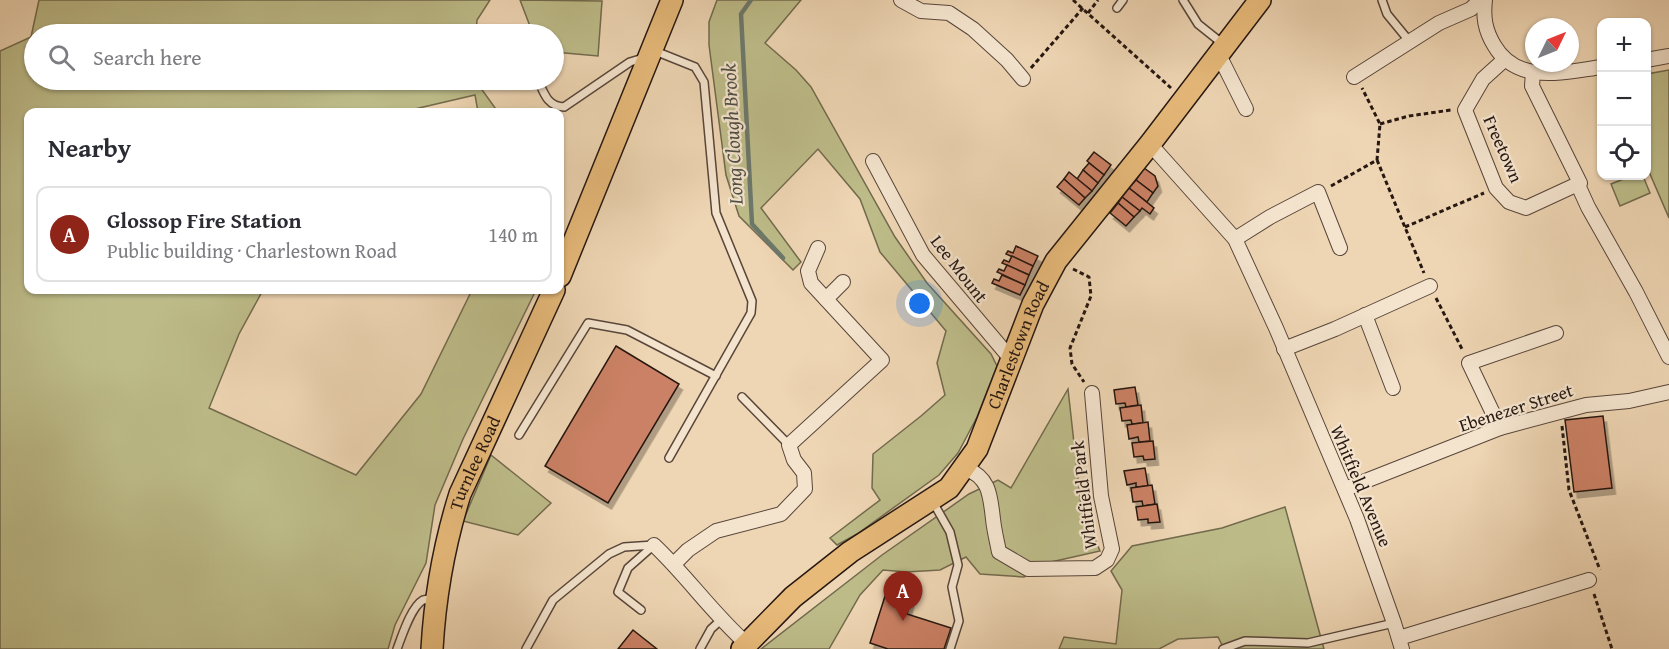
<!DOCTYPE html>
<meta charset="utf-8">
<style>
:root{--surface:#fff;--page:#f7f7f7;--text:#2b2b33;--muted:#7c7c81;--line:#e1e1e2;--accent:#8f2418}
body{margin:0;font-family:"Gentium Book Plus",serif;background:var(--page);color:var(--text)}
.controls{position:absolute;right:18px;top:18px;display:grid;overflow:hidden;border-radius:12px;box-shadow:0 2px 4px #0004}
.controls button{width:54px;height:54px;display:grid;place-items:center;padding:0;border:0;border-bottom:2px solid var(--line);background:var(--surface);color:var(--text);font:30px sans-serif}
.compass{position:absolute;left:1525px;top:18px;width:54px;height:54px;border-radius:50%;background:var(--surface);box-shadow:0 2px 4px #0004;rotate:47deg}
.you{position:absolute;left:920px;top:304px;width:21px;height:21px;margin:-15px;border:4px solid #fff;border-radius:50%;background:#1a73e8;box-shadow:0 0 0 9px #1a73e833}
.badge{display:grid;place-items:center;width:39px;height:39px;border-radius:50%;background:var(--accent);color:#fff;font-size:20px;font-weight:700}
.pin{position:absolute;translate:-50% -50px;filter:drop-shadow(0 2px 3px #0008)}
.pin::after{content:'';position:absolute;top:32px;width:21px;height:18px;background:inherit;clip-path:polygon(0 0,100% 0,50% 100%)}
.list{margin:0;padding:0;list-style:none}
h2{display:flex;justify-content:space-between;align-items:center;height:78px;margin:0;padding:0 24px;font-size:26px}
h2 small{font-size:20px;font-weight:400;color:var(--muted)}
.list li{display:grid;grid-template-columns:39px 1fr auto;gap:18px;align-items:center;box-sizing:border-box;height:96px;margin:0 12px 12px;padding:0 12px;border:2px solid var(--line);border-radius:12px}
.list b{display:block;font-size:22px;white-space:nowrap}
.list p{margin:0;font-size:20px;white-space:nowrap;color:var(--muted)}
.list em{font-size:20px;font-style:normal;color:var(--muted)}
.icon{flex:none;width:33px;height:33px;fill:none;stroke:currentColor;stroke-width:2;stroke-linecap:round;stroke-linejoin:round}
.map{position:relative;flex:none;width:1669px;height:649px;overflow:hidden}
.search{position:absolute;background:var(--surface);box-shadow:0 2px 4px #0004;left:24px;top:24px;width:540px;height:66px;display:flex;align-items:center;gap:15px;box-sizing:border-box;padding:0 21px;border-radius:33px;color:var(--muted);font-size:22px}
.panel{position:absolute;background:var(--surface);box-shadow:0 2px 4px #0004;left:24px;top:108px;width:540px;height:186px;border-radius:12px}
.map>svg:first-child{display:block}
.green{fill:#bdbc89;stroke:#726a4d;stroke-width:1.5}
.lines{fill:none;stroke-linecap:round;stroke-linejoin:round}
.stream{stroke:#6c786c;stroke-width:4.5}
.building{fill:#cb8165;stroke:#261711;stroke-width:1.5;filter:url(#shadow)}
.lane-casing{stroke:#58463a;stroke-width:10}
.street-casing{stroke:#58463a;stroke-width:16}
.primary-casing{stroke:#261711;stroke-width:24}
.path{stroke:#261711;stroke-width:3;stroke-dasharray:4.5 3;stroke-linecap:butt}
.lane{stroke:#f4e4ce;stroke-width:7}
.street{stroke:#f4e4ce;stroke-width:14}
.primary{stroke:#e7ba7a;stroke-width:21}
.labels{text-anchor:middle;stroke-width:4.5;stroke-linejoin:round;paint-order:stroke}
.street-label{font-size:18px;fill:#261711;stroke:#f4e4ce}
.water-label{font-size:20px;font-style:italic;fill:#4f5046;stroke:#f4e4ce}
</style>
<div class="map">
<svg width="1669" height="649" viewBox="0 0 1669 649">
<defs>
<filter id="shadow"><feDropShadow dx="3.5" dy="6" stdDeviation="0" flood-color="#0004"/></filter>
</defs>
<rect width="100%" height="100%" fill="#eed5b3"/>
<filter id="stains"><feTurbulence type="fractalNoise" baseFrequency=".00333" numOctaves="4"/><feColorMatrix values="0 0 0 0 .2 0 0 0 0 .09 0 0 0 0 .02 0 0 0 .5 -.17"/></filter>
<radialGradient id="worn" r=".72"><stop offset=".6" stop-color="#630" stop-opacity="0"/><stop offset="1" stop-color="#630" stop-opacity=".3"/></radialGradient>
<g class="green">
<path d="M39 0H490L477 20 476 34H34V80H475L498 112H478L475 95 402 112H28V290H263L239 334 209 408 356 475 421 394 472 290H536L463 439 435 505 426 563 395 625 388 649H0V51L31 37Z"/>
<path d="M520 0 602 1 598 56 554 52V34H533Z"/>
<path d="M717 0H801L765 43 796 70 811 87 895 237 927 283 991 354 997 366 977 417 958 453 939 475 857 534 837 545 830 538 880 500 872 488 873 454 921 416 945 395 937 363 946 331 880 252 860 199 818 149 761 208 801 262 793 270 739 216 726 175 709 45V22Z"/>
<path d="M1669 70V218L1647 167V74Z"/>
<path d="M1631 176H1643L1650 193 1620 206 1611 184Z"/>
<path d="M1068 389 1081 506 1100 551 1051 562 1024 577 980 574 966 557 940 570 906 572 883 570 860 595 829 649H761L882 555 969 494 998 480 1011 488Z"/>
<path d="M491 455 551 503 518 535 463 521Z"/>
<path d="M1285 507 1324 649H1224L1218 637 1178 639 1159 649H1059L1064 637 1116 644 1122 590 1111 571 1132 546 1222 528Z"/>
</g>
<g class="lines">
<path class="stream" d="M751 0 741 14 752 224 783 258"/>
</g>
<g class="building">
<path d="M1094 152 1111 165 1104 175 1087 161Z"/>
<path d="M1089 163 1104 175 1098 183 1083 170Z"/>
<path d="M1144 168 1155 176 1158 186 1153 193 1136 180Z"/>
<path d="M1083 170 1098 183 1092 191 1077 179Z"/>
<path d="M1069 172 1092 191 1085 198 1064 179Z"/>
<path d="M1064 179 1085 198 1079 205 1057 187Z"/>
<path d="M1136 180 1153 193 1147 202 1129 188Z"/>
<path d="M1129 188 1154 208 1150 214 1142 208 1140 211 1122 197Z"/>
<path d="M1122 197 1140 211 1134 217 1118 203Z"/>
<path d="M1118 203 1134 217 1126 226 1110 213Z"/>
<path d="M1016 246 1038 256 1033 266 1006 254 1008 251 1013 253Z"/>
<path d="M1012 256 1033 266 1029 275 1002 263 1004 260 1009 262Z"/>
<path d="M1007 265 1029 275 1025 285 997 272 999 269 1004 271Z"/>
<path d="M1002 275 1025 285 1020 295 992 283 994 279 999 281Z"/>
<path d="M616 346 679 384 608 503 545 466Z"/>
<path d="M1135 387 1138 405 1126 407 1125 403 1116 404 1114 390Z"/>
<path d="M1141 405 1143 423 1132 424 1131 420 1122 421 1120 408Z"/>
<path d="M1603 416 1612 488 1574 492 1565 420Z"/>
<path d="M1148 422 1150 441 1139 442 1138 437 1129 439 1127 425Z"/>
<path d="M1153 441 1155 459 1144 460 1143 456 1134 457 1132 443Z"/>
<path d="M1145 468 1148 486 1136 487V483L1127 485 1124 471Z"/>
<path d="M1152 485 1155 504 1143 506 1142 501 1133 502 1131 488Z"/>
<path d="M1157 504 1160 522 1148 523V519L1138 520 1136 507Z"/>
<path d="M887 590 911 598 907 614 951 628 944 649H888L870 643Z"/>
<path d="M633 630 657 649H618Z"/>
</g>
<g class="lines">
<defs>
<g id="lane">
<path d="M1183 0 1198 24 1223 44"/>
<path d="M1382 0 1387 14 1410 42"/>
<path d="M1117 8 1123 0"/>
<path d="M655 51 695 67 704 82 716 213 752 301 751 313 669 458"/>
<path d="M538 80C544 93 547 106 564 107L630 62 640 59 645 61"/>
<path d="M742 397 789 445"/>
<path d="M519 435 588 323 627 330 716 376"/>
<path d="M933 502 950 532 958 565 952 587 959 621 950 649"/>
<path d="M641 610 618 592 628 568 654 545"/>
<path d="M397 649C402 636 411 607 423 600 424 600 433 598 433 598"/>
<path d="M526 649 553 600 609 554 624 547 654 545"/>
<path d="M700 649 711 629 722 619"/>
<path d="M1223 649 1245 641 1308 643 1394 623"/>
</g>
<g id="street">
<path d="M901 0 921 11 949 13 973 29 1007 60 1023 79"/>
<path d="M1485 0C1483 17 1485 30 1494 45 1517 85 1563 72 1602 67"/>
<path d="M1216 56 1223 63 1246 109"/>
<path d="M1504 60 1483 79 1465 110 1496 188 1509 202 1526 208 1580 183 1532 86 1533 72"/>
<path d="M1646 60 1669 56"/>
<path d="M1354 77 1439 23 1471 9 1480 0"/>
<path d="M1150 144 1235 239 1276 328 1357 519 1394 623 1402 649"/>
<path d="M873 161 923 255 1011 359"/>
<path d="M1578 185 1588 207 1636 292 1669 357"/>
<path d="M1235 239 1270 217 1318 192 1340 248"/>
<path d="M826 299 843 282"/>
<path d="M1365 315 1393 388"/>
<path d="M1284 349 1335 329 1430 286"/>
<path d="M1500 428 1469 363 1556 333"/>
<path d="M965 468C990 478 990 495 993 519 994 530 997 541 999 552L1028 569 1095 568 1107 560 1112 549 1101 496 1092 393"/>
<path d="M1345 489 1500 428 1586 405 1629 401 1669 392"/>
<path d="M654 545C687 576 713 614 747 644"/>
<path d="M674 564 688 550 716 531 781 514 805 489 804 473 794 460 789 445 882 360 811 283 808 271 818 248"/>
<path d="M1399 638 1589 580"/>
</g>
<g id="primary">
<path d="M560 276 672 0"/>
<path id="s1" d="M432 649C435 596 444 545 460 494L554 290"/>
<path id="s2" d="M742 649 793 597 850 552 949 488 977 449 1033 304 1056 261 1150 144 1260 0"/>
</g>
</defs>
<use href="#lane" class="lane-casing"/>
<use href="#street" class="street-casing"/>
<use href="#primary" class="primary-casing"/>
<g class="path">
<path d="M1073 0 1171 88"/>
<path d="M1088 13 1098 0"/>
<path d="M1031 68 1083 8"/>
<path d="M1380 124 1409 116 1451 110"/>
<path d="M1377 160 1424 273"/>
<path d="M1331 186 1377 160 1380 124 1362 88"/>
<path d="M1405 227 1484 193"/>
<path d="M1073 269 1089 277 1091 296 1070 348 1072 364 1084 382"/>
<path d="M1436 298 1463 351"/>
<path d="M1562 426 1569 490 1600 570"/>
<path d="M1594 594 1612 649"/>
</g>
<use href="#lane" class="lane"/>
<use href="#street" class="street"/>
<use href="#primary" class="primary"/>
</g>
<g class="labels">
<g class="street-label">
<text transform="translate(1503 149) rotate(66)" y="6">Freetown</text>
<text transform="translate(959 269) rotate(52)" y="6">Lee Mount</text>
<text dy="6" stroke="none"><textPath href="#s2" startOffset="423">Charlestown Road</textPath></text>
<text transform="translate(1516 408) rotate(-18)" y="6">Ebenezer Street</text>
<text dy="6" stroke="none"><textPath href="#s1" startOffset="192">Turnlee Road</textPath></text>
<text transform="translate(1361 486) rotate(67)" y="6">Whitfield Avenue</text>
<text transform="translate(1084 495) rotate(-97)" y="6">Whitfield Park</text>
</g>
<g class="water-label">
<text transform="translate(732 134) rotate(-93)" y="7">Long Clough Brook</text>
</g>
</g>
<rect width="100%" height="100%" filter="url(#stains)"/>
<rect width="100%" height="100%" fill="url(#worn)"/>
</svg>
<div class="controls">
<button>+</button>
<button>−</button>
<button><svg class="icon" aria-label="locate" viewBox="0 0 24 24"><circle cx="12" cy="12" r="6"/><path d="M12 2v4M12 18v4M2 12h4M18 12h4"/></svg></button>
</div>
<svg class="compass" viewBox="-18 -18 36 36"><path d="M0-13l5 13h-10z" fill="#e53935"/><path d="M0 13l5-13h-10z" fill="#7c7c81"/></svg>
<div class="you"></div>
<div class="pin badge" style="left:903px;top:621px">A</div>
<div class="search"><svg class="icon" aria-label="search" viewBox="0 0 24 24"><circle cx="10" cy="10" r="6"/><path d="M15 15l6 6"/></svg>Search here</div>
<section class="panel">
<h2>Nearby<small></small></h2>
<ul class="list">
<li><span class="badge">A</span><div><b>Glossop Fire Station</b><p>Public building · Charlestown Road</p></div><em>140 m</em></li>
</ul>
</section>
</div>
